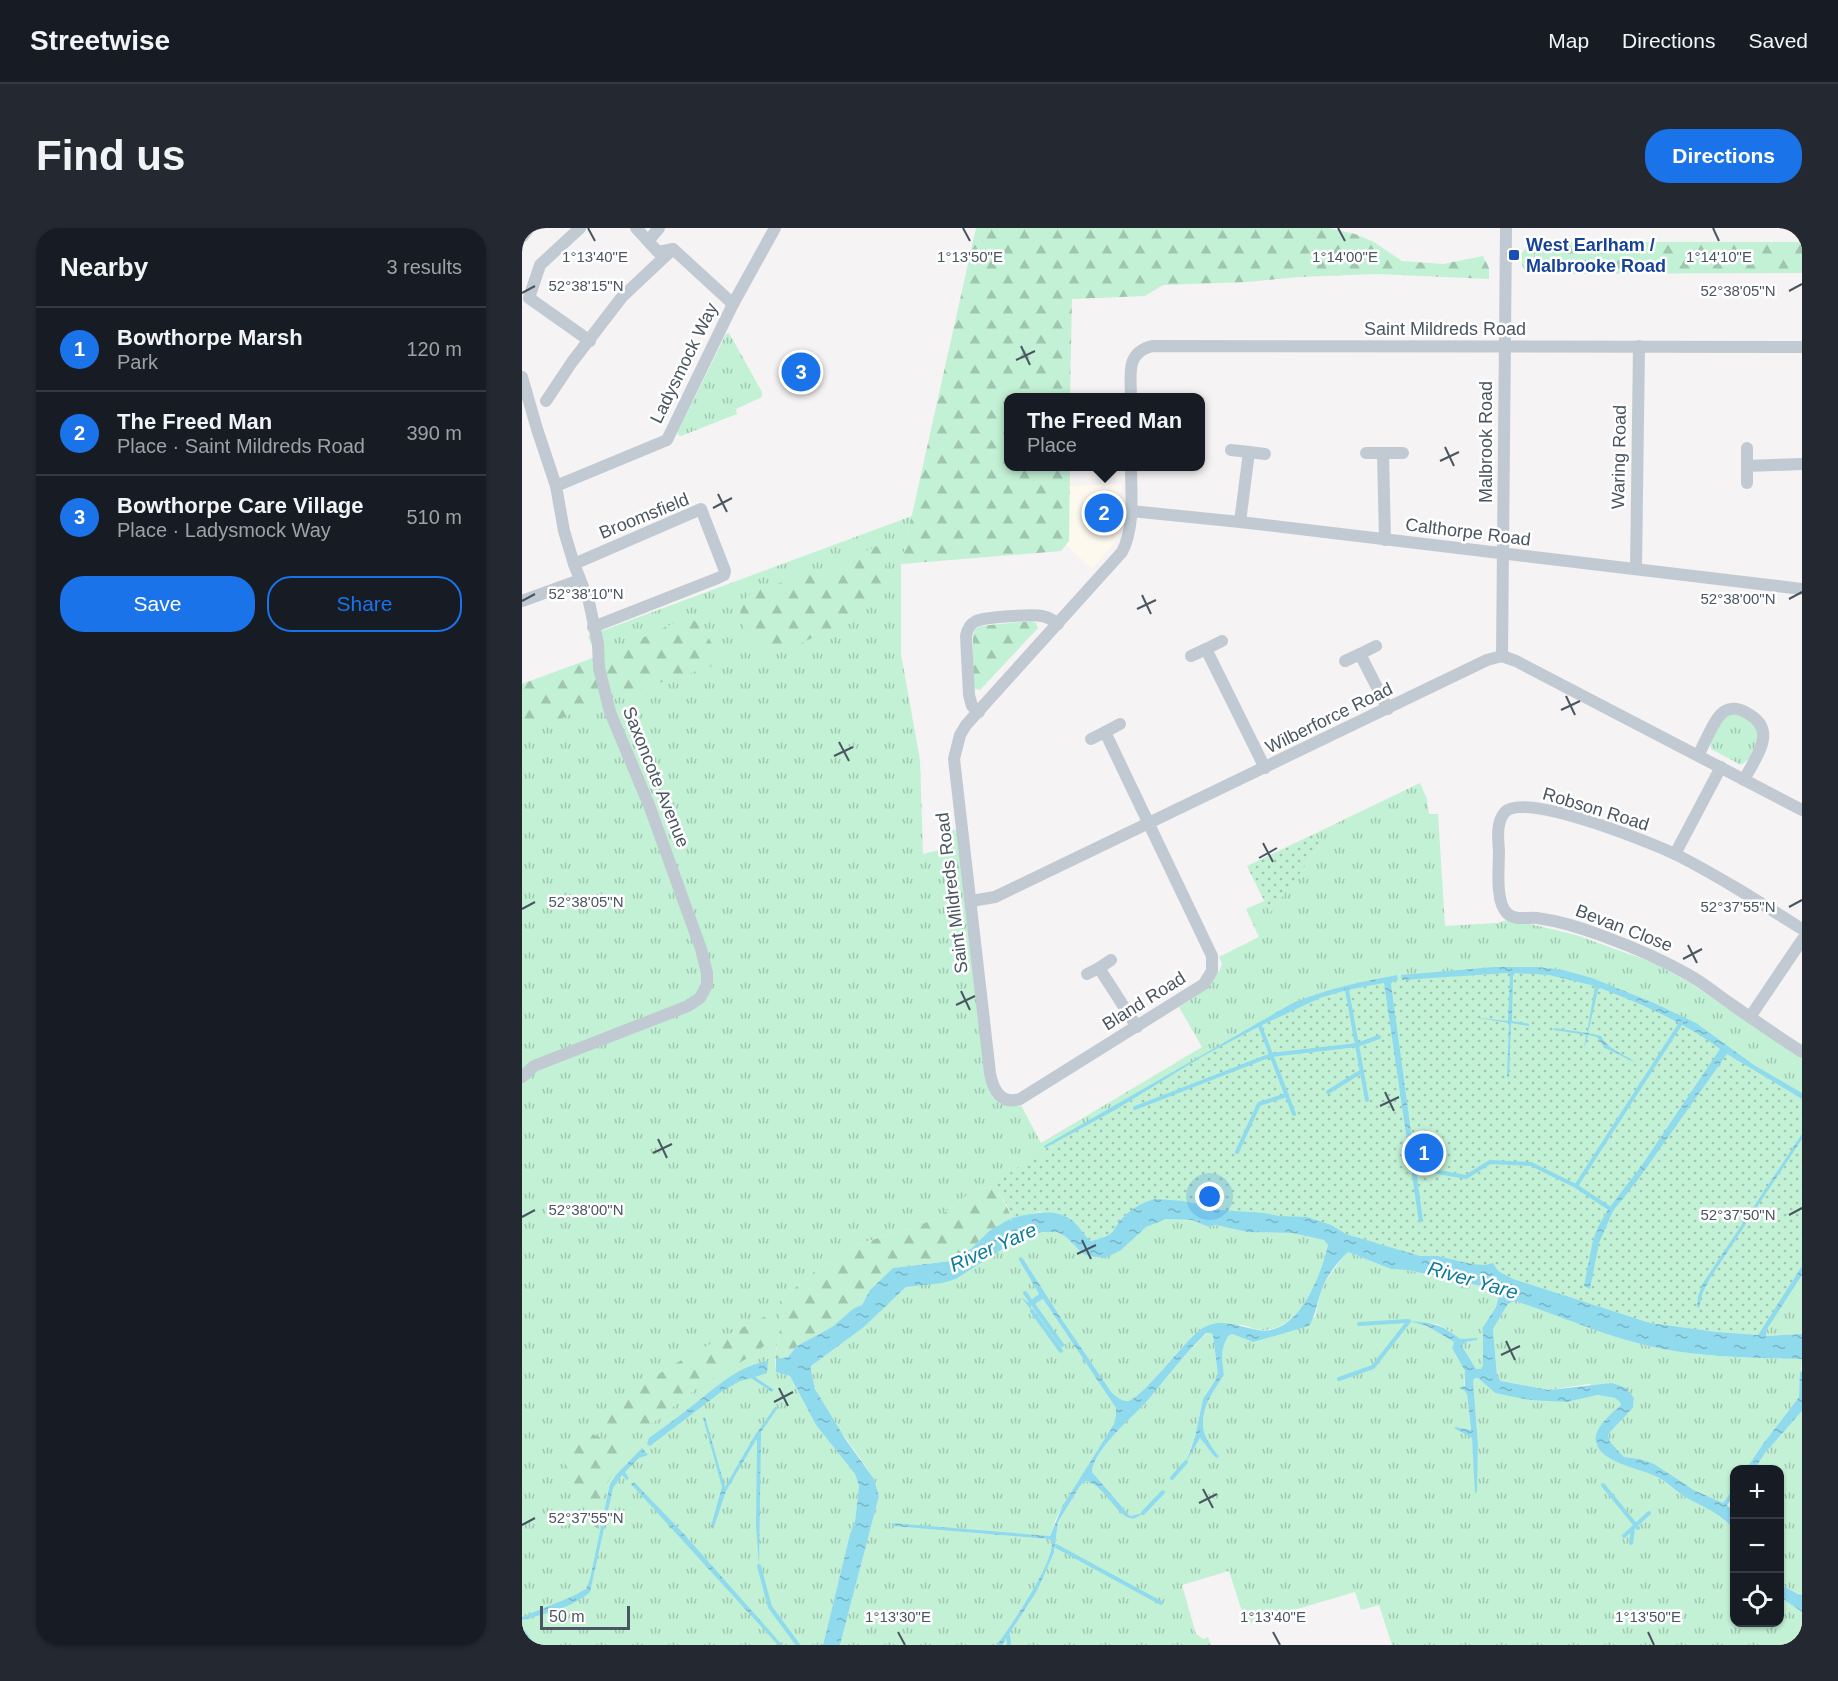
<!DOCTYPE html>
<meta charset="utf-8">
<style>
:root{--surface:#171b24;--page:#242831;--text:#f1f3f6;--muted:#9ea1a6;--line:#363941;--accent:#1a73e8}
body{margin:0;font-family:Helvetica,sans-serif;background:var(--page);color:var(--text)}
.controls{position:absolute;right:18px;bottom:18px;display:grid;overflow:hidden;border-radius:12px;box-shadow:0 2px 4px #0004}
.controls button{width:54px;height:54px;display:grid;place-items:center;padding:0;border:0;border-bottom:2px solid var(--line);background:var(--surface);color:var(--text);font:30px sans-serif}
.scale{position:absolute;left:18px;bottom:15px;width:90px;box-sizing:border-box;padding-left:6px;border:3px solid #4a5661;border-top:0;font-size:16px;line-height:21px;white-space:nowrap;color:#4a5661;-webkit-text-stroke:4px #fff;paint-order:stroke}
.you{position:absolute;left:688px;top:969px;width:21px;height:21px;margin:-15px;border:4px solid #fff;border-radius:50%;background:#1a73e8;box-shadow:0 0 0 9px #1a73e833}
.badge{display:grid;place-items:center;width:39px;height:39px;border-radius:50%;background:var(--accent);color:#fff;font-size:20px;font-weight:700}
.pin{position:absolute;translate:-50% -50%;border:3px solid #fff;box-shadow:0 2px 6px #0006}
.popup{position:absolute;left:482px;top:165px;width:201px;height:78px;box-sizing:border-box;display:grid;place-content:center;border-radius:12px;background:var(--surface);filter:drop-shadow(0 2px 4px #0005);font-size:20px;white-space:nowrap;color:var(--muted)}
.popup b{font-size:22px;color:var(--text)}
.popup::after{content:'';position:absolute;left:50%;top:100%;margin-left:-12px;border:12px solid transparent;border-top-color:var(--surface)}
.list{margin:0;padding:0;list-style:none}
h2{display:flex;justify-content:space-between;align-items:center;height:78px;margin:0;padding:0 24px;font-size:26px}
h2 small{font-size:20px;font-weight:400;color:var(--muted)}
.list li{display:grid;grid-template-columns:39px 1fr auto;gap:18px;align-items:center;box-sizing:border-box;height:84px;padding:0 24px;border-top:2px solid var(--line)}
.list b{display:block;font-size:22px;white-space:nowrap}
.list p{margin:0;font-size:20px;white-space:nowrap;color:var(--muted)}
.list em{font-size:20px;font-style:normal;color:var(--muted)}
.actions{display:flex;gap:12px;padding:18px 24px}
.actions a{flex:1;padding:14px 0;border:2px solid var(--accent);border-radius:24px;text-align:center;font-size:21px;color:var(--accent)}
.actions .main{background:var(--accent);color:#fff}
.icon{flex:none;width:33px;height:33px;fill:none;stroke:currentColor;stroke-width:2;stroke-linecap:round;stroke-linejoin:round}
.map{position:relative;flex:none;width:1280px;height:1417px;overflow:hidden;border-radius:24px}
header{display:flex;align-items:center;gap:36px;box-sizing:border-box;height:84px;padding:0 30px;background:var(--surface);border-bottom:2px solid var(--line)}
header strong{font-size:28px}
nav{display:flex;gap:33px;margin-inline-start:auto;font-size:21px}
.intro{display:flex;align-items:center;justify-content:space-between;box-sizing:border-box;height:144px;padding:0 36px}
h1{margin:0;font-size:42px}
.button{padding:15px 27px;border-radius:24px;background:var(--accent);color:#fff;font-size:21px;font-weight:700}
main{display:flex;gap:36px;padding:0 36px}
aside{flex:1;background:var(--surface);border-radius:24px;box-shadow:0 2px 4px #0004}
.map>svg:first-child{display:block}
.commercial{fill:#fdf9ef}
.grass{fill:url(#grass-tufts)}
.forest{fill:url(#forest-firs)}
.park{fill:url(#park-dots)}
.water{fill:url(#water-ripples)}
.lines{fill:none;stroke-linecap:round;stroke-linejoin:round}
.stream{stroke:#90daee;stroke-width:4}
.minor{stroke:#c1cad2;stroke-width:12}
.ticks{fill:none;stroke:#4a5661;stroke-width:2}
.transit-dot{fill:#1a4fb4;stroke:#fff;stroke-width:2}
.labels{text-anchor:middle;stroke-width:5;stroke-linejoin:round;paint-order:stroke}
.transit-label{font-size:18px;font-weight:bold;fill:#164399;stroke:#fff;text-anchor:start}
.street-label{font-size:18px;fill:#4a5661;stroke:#fff}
.water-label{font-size:20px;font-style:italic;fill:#0c7c9b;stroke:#fff}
.ticks-label{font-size:15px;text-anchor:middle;fill:#4a5661;stroke:#fff;stroke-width:5;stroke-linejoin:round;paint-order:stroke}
</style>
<header>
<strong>Streetwise</strong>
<nav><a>Map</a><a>Directions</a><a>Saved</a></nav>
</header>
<div class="intro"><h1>Find us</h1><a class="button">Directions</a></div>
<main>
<aside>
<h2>Nearby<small>3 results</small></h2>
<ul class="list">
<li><span class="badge">1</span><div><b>Bowthorpe Marsh</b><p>Park</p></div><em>120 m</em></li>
<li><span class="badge">2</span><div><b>The Freed Man</b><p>Place · Saint Mildreds Road</p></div><em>390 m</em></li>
<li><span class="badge">3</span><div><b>Bowthorpe Care Village</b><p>Place · Ladysmock Way</p></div><em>510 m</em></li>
</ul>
<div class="actions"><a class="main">Save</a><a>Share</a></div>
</aside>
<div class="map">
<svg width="1280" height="1417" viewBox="0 0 1280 1417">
<defs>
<pattern id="grass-tufts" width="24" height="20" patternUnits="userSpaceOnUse" patternTransform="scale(1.5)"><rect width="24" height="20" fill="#c3f1d5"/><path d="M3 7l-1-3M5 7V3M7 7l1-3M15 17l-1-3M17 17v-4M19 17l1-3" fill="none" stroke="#a0c6b0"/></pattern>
<pattern id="forest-firs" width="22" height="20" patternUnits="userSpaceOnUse" patternTransform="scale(1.5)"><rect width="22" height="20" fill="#c3f1d5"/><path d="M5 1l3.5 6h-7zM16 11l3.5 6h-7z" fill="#a0c6b0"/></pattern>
<pattern id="park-dots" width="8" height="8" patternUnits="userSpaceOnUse" patternTransform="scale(1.5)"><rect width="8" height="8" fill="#c3f1d5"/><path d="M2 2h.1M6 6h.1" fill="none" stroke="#a0c6b0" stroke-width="1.8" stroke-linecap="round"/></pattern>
<pattern id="water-ripples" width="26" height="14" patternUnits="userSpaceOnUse" patternTransform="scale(1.5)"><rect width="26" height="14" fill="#90daee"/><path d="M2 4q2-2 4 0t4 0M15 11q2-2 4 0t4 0" fill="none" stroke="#78b4c4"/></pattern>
</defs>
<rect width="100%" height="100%" fill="#f5f3f3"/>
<path class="commercial" d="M600 256 599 298 596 311 570 341 544 317 547 313V258Z"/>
<g class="grass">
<path d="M207 105 240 164V169L214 181 215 186 159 208 156 207V203L204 106Z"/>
<path d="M390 288 379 336V426L398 532 401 626 429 619 427 604 431 601 435 603 465 856C473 875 478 879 499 877L519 915 680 819 657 779C676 767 692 758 700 736L697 729 737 709 724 681 742 673 748 684 798 618 792 606 898 555 905 571 907 586H916L923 698 975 695 985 692 1000 694 1054 707 1132 735 1168 755 1280 831V1106L1244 1108 1245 1102 916 1028H898L824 1006 482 971 470 958 452 962 417 989 391 1000 336 1016 293 1043 258 1073V1100L253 1129 254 1143 268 1148 294 1197 333 1246 337 1258 333 1293 328 1306 301 1417H0V456L74 429 66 408Z"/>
<path d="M1206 486C1224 486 1229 491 1238 507L1227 531 1219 537 1189 521C1187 510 1196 493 1206 486Z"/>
<path d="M644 991 670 992 687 999 694 997 725 1004 770 1005 802 1012 806 1017C799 1046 779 1102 741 1102 733 1102 727 1098 719 1097 714 1096 679 1103 674 1105 669 1108 665 1115 661 1118 652 1128 616 1172 606 1173 599 1173 594 1169 590 1165L539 1090 500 1029 497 1032 517 1066 506 1074 501 1071 510 1082 509 1078 521 1071 594 1180V1187L592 1196 541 1277 534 1291 528 1308 370 1296 371 1298 526 1311 530 1314C530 1340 490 1395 475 1417H318L357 1268C355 1262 354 1255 351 1250 337 1223 285 1168 289 1138L342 1099 384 1059 434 1051 479 1022 520 1004H535L544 1009 560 1025 614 1006 631 995Z"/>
<path d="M826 1024 869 1041 883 1042 930 1051 959 1058 977 1067 974 1079 961 1099V1137L959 1141H954L940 1118 944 1114 954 1112 938 1111 928 1103 915 1096 892 1094 905 1098 932 1114 930 1120 943 1143 942 1162 945 1166 949 1201 948 1202 934 1199 950 1210 954 1265 956 1216 951 1152 953 1150H956L973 1165 1045 1174 1074 1167 1094 1170 1099 1174V1177L1082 1193 1074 1216 1137 1250 1161 1268 1198 1287 1212 1302V1394H1258V1369L1280 1384V1417H870L857 1377 839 1382 833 1364 724 1396 707 1343 660 1357 674 1406 681 1411 686 1409 689 1417H480L515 1363 532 1325 536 1294 558 1258 563 1253C584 1255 591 1283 608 1291L618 1286 608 1288 570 1244C571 1222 612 1188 626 1172 645 1149 663 1126 685 1105H689L691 1107 696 1148 681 1171 673 1209 665 1229 678 1210 692 1228 696 1230C692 1222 685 1213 682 1204 677 1182 691 1164 702 1147 700 1130 698 1123 706 1107L710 1106 731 1114 793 1089 800 1058 818 1033Z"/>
<path d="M993 1073C1032 1086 1071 1102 1111 1114 1164 1129 1225 1130 1280 1131L1277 1169 1241 1216 1224 1241 1212 1242V1260L1201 1275 1173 1262 1118 1231 1102 1229 1088 1215 1086 1208 1088 1204 1111 1180 1112 1170 1067 1156 1027 1162 979 1153 975 1148 971 1101 986 1076Z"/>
<path d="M1280 1183V1367H1279L1258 1356V1242H1233L1243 1225Z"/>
</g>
<g class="forest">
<path d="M454 0H806L833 6 852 14 880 33 921 36 961 28 967 40V51L855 46 777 49 724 54 641 57 623 68 550 71 548 169 486 170V238L548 239 547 313 539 323 379 336Z"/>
<path d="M1018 14H1280V45L1005 46 1000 37V25L1005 18Z"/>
<path d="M359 316 366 322 361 349 353 372 321 395 263 423 237 421 225 404 217 390 221 373 229 365 269 351 317 339 342 324Z"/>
<path d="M172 392C184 405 194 416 194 435L188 439 76 474 0 508V456L99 420 154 394Z"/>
<path d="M509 393 514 395 516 400 458 462 453 461 451 457V406L454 401 458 398Z"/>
<path d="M470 958C482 971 484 976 491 993L467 1003 450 1020 429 1033 371 1040 348 1062 340 1077 332 1080 310 1099 275 1118 266 1129 254 1131 253 1129 258 1101V1073L293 1043 336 1016 391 1000 417 989 452 962Z"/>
<path d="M246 1087 250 1104 242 1118 229 1128 179 1157 119 1204 88 1199 75 1194C123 1148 186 1116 246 1087Z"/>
<path d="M64 1202C79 1212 96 1216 111 1226L91 1244 83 1260 75 1300 72 1298 37 1223Z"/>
</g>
<g class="park">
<path d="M792 606 798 618 748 685 725 638Z"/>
<path d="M993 745C1052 746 1116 770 1167 799 1181 806 1193 817 1205 825 1230 841 1255 856 1280 871V1038L1236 1107 1196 1104 1128 1095 1021 1062 990 1051 958 1036H950L916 1028H898L824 1006 809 997 785 989 757 988 741 985 699 982 661 973 599 993 589 1005 581 1010 569 1013 564 1010 553 995 518 984 489 990C487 976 479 968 470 958L510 929 521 931 525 928 522 923 523 920 593 882 681 828 738 798 798 770 825 762 876 752Z"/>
</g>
<g class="water">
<path d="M972 739H1016L1041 742 1070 750 1132 775 1174 795 1232 837 1280 865V871L1205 826 1115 953 1091 983 1077 1015 1068 1061 1062 1058 1071 1012 1076 999 1087 980 1120 937 1198 821C1160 793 1122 777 1078 760L1076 762 1066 805 1079 808C1086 822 1102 825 1114 835L1083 820 1075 809 1066 807 1062 821 1064 807 1032 802V800L1065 805 1073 758 1027 747 993 745 991 748 990 793 1007 796V798L989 795 987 849H985L987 795 950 789 986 793 988 747 986 745 880 752 879 747Z"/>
<path d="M875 747 876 752 870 754 869 756 901 993 897 995 862 755 825 762 798 770 738 798 681 828 593 882 523 920 522 918 769 776C803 761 838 754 875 747Z"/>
<path d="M1280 906V911L1187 1052 1181 1064 1177 1080 1175 1079 1176 1068 1181 1055Z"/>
<path d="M634 971 661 973 699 982 741 985 757 988 785 989 809 997 824 1006 898 1028H916L950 1036 963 1037 971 1035 976 1043 991 1051 1128 1095 1196 1104 1236 1107 1280 1038V1047L1245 1101 1244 1108 1280 1106V1131C1225 1130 1164 1129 1111 1114 1071 1103 1032 1086 993 1073L986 1076 971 1101 975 1148 979 1153 1027 1162 1090 1155 1104 1160 1112 1170 1111 1180 1088 1204 1086 1208 1089 1215 1102 1229 1118 1231 1132 1236 1172 1262 1201 1275 1212 1260V1268L1205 1277 1212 1284V1302C1199 1285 1181 1279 1163 1269 1154 1263 1146 1255 1137 1250 1120 1240 1079 1236 1074 1214 1071 1200 1090 1185 1099 1177L1098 1174 1093 1170 1075 1167 1045 1174 1008 1172 973 1165 956 1150H953L951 1152 956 1216 955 1263 953 1266 950 1210 932 1200 934 1199 948 1202 949 1201 945 1166 942 1162 937 1160 943 1158V1143L930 1120 932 1114 905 1098 887 1093C910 1095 920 1096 938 1111L955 1110V1112L944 1114 940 1118 954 1141H959L961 1137V1099L974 1079 977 1067 959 1058 930 1051 884 1042 869 1041 826 1024C816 1034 804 1048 800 1061 795 1074 794 1086 787 1098L731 1114 710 1106 706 1108C698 1123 700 1130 702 1147 691 1164 677 1182 682 1204 685 1213 692 1222 697 1229L695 1230 692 1228 678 1210 664 1234 673 1209 681 1171 696 1148 691 1107 689 1105H684C663 1126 645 1149 626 1172 612 1188 571 1222 570 1244L608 1288 621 1285C618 1287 616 1289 613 1290 598 1296 582 1254 563 1253L558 1258 536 1294 532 1325 515 1363 480 1417H475C490 1395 530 1339 530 1314L526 1311 370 1298V1295L528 1308 541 1277 592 1196 594 1187V1180L521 1071 509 1078 510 1083 499 1069 506 1074 517 1066 497 1032V1030L500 1029 539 1090 590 1165C595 1169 599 1173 606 1173 619 1171 661 1116 674 1105 695 1087 713 1098 736 1102 776 1109 799 1047 806 1017L802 1012 770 1005 725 1004 694 997 687 999 670 992 644 991 624 999 599 1022 583 1030 567 1028 560 1025 544 1009 535 1004H520L479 1022 434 1051 420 1055 384 1059 342 1099 289 1138V1143L293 1161 324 1212 352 1251 357 1268 318 1417H301L328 1306 333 1293 337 1258 333 1246 294 1197 268 1148 254 1144V1131L266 1129 275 1118 310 1099 332 1080 340 1077 348 1062 371 1040 429 1033 450 1020 467 1003 488 991 489 993 490 992 489 990C509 986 536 978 553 995 559 1001 562 1008 569 1013 576 1011 582 1010 588 1006 592 1003 594 998 597 994 607 982 619 974 634 971Z"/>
<path d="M246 1133 245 1145 233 1149 252 1162 250 1164 229 1150 218 1153 199 1164 128 1218 125 1216 127 1210C145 1197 163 1184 180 1170 200 1154 220 1137 246 1133Z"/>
<path d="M1280 1142V1183L1243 1225 1233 1241H1224L1241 1216 1277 1169 1278 1145Z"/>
<path d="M253 1179H255V1181L239 1204 237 1338 234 1298 235 1212H234L204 1263 193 1296 189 1300V1298L200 1259 181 1190 183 1189 203 1259 233 1207Z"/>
<path d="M120 1220 126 1227 117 1230 103 1244 107 1250 105 1252 100 1247 91 1260 68 1364C54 1378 20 1387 0 1392V1389L49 1369 64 1361 68 1351 88 1256 94 1247Z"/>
<path d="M112 1254 162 1306 260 1417H256L109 1256Z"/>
<path d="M1258 1356 1276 1366 1280 1367V1384L1258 1369Z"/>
</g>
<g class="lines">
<g class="stream">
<path d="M825 762 845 872"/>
<path d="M738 798 772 886"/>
<path d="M806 864 840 843"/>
<path d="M613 880 749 827 835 817 857 809"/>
<path d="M715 924 737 876 765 867"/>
<path d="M894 940 944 949 968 934 1009 936 1054 958 1087 980"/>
<path d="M1054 958 1159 795"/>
<path d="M503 1065 540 1117"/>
<path d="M510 1083 539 1123"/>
<path d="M837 1096 886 1093"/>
<path d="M817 1151 851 1139 887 1093"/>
<path d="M650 1250 664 1234"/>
<path d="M1081 1257 1116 1300"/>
<path d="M621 1285 641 1264"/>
<path d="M1102 1308 1127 1285"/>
<path d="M1109 1315 1111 1300"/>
<path d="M534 1318 639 1375"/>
<path d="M237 1338 248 1379 276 1417"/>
<path d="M0 1402 11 1417"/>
<path d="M486 1407 487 1417"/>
</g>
<g class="minor">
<path d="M58 0 18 37 7 70 68 113"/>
<path d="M114 0 136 24 151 21 211 76"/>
<path d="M0 9 7 0"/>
<path d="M126 13 137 0"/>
<path d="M0 149 15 201 34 258 42 303 52 336 67 374 76 416 77 440 88 484 127 577 179 721 185 745V757L178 770 166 778 12 838 0 849"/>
<path d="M609 170C609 147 603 125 630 118L1280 119"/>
<path d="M24 173 50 134 100 69 151 21"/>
<path d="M1225 220V238L1280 236"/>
<path d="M709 222 727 224 718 294"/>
<path d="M727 224 743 226"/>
<path d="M844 225H861"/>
<path d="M1225 238V255"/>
<path d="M34 258 145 212 211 76 253 0"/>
<path d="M609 283 718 294 1280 361"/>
<path d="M863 312 861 225H881"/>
<path d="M52 336 179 281 203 343 202 347 196 350 71 399"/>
<path d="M1114 341 1117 118"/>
<path d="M0 373 58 352"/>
<path d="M700 413 684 421 743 540"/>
<path d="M854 418 838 426 866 481"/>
<path d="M669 428 684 421"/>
<path d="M980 428 984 0"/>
<path d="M823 433 838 426"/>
<path d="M457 484 450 478 447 467 444 408C445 402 448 396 454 393 463 389 509 386 520 388 526 389 531 392 536 396"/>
<path d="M598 496 583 504 690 728V743L682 756 498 871C479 877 471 862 468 845L432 531 438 507 444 497 600 324C613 299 609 266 609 238"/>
<path d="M569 511 583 504"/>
<path d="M1176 527C1183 516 1192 489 1203 483 1210 479 1218 481 1225 485 1257 502 1234 528 1222 552"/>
<path d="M1153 626 1199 539"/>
<path d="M449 673 473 669 965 432 980 428 994 433 1280 582"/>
<path d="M1280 701C1239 675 1198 649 1155 627 1130 615 1002 563 983 584 974 594 976 611 977 623 977 639 973 674 985 685 992 693 1005 689 1015 690 1037 693 1060 700 1081 708 1111 719 1139 731 1167 747 1183 756 1197 768 1212 778 1235 794 1257 809 1280 824"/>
<path d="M589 732 577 740 615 799"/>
<path d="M565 746 577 740"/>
<path d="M1228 789 1280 712"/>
</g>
</g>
<path class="ticks" d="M66 0 73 13M441 0 448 13M816 0 823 13M1191 0 1197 13M1267 63 1280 56M0 65 13 58M499 118 508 137M494 132 513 123M923 219 932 238M918 233 937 224M196 266 205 284M191 280 210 270M620 367 629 386M1267 371 1280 364M0 373 13 366M615 381 634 372M1044 468 1053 487M1039 482 1058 473M317 514 327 533M312 528 331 519M741 615 751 634M737 630 755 620M1267 679 1280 672M0 681 13 674M1166 717 1175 735M1161 731 1180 721M439 763 448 782M434 777 453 768M863 864 872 883M858 878 877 869M136 911 145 930M131 925 150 916M1267 987 1280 980M0 989 13 982M560 1012 569 1031M555 1026 574 1017M984 1113 993 1132M979 1127 998 1118M257 1160 266 1178M252 1174 271 1164M681 1261 691 1280M677 1275 695 1266M0 1297 13 1290M376 1404 383 1417M751 1404 758 1417M1126 1404 1132 1417"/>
<rect class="transit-dot" x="986" y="21" width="12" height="12" rx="3"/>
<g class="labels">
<g class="transit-label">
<text x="1004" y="23">West Earlham /<tspan x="1004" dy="21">Malbrooke Road</tspan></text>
</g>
<g class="street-label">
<text x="923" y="107">Saint Mildreds Road</text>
<text transform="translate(162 135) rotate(-64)" y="6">Ladysmock Way</text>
<text transform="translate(964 214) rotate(-90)" y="6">Malbrook Road</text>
<text transform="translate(1097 229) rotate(-89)" y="6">Waring Road</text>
<text transform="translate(122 288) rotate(-22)" y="6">Broomsfield</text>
<text transform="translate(946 304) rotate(7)" y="6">Calthorpe Road</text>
<text transform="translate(807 490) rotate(-26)" y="6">Wilberforce Road</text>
<text transform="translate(134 549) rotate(68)" y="6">Saxoncote Avenue</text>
<text transform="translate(1074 581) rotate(17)" y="6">Robson Road</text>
<text transform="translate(430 665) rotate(-97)" y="6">Saint Mildreds Road</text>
<text transform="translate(1102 700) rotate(21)" y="6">Bevan Close</text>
<text transform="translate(622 773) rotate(-32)" y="6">Bland Road</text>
</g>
<g class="water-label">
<text transform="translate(471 1019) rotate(-24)" y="7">River Yare</text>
<text transform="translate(951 1052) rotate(16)" y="7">River Yare</text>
</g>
</g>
<g class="ticks-label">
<text x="73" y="34">1°13'40"E</text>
<text x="448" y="34">1°13'50"E</text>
<text x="823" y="34">1°14'00"E</text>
<text x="1197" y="34">1°14'10"E</text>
<text x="64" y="63">52°38'15"N</text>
<text x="1216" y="68">52°38'05"N</text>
<text x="64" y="371">52°38'10"N</text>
<text x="1216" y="376">52°38'00"N</text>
<text x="64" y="679">52°38'05"N</text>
<text x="1216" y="684">52°37'55"N</text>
<text x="64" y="987">52°38'00"N</text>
<text x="1216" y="992">52°37'50"N</text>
<text x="64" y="1295">52°37'55"N</text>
<text x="376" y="1394">1°13'30"E</text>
<text x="751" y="1394">1°13'40"E</text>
<text x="1126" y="1394">1°13'50"E</text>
</g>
</svg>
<div class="controls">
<button>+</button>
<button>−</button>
<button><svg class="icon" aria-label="locate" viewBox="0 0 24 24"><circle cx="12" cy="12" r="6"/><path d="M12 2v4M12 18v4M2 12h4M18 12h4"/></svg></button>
</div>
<div class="scale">50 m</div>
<div class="you"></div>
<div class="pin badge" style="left:902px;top:925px">1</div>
<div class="pin badge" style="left:582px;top:285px">2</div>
<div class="popup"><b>The Freed Man</b>Place</div>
<div class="pin badge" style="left:279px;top:144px">3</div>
</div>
</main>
